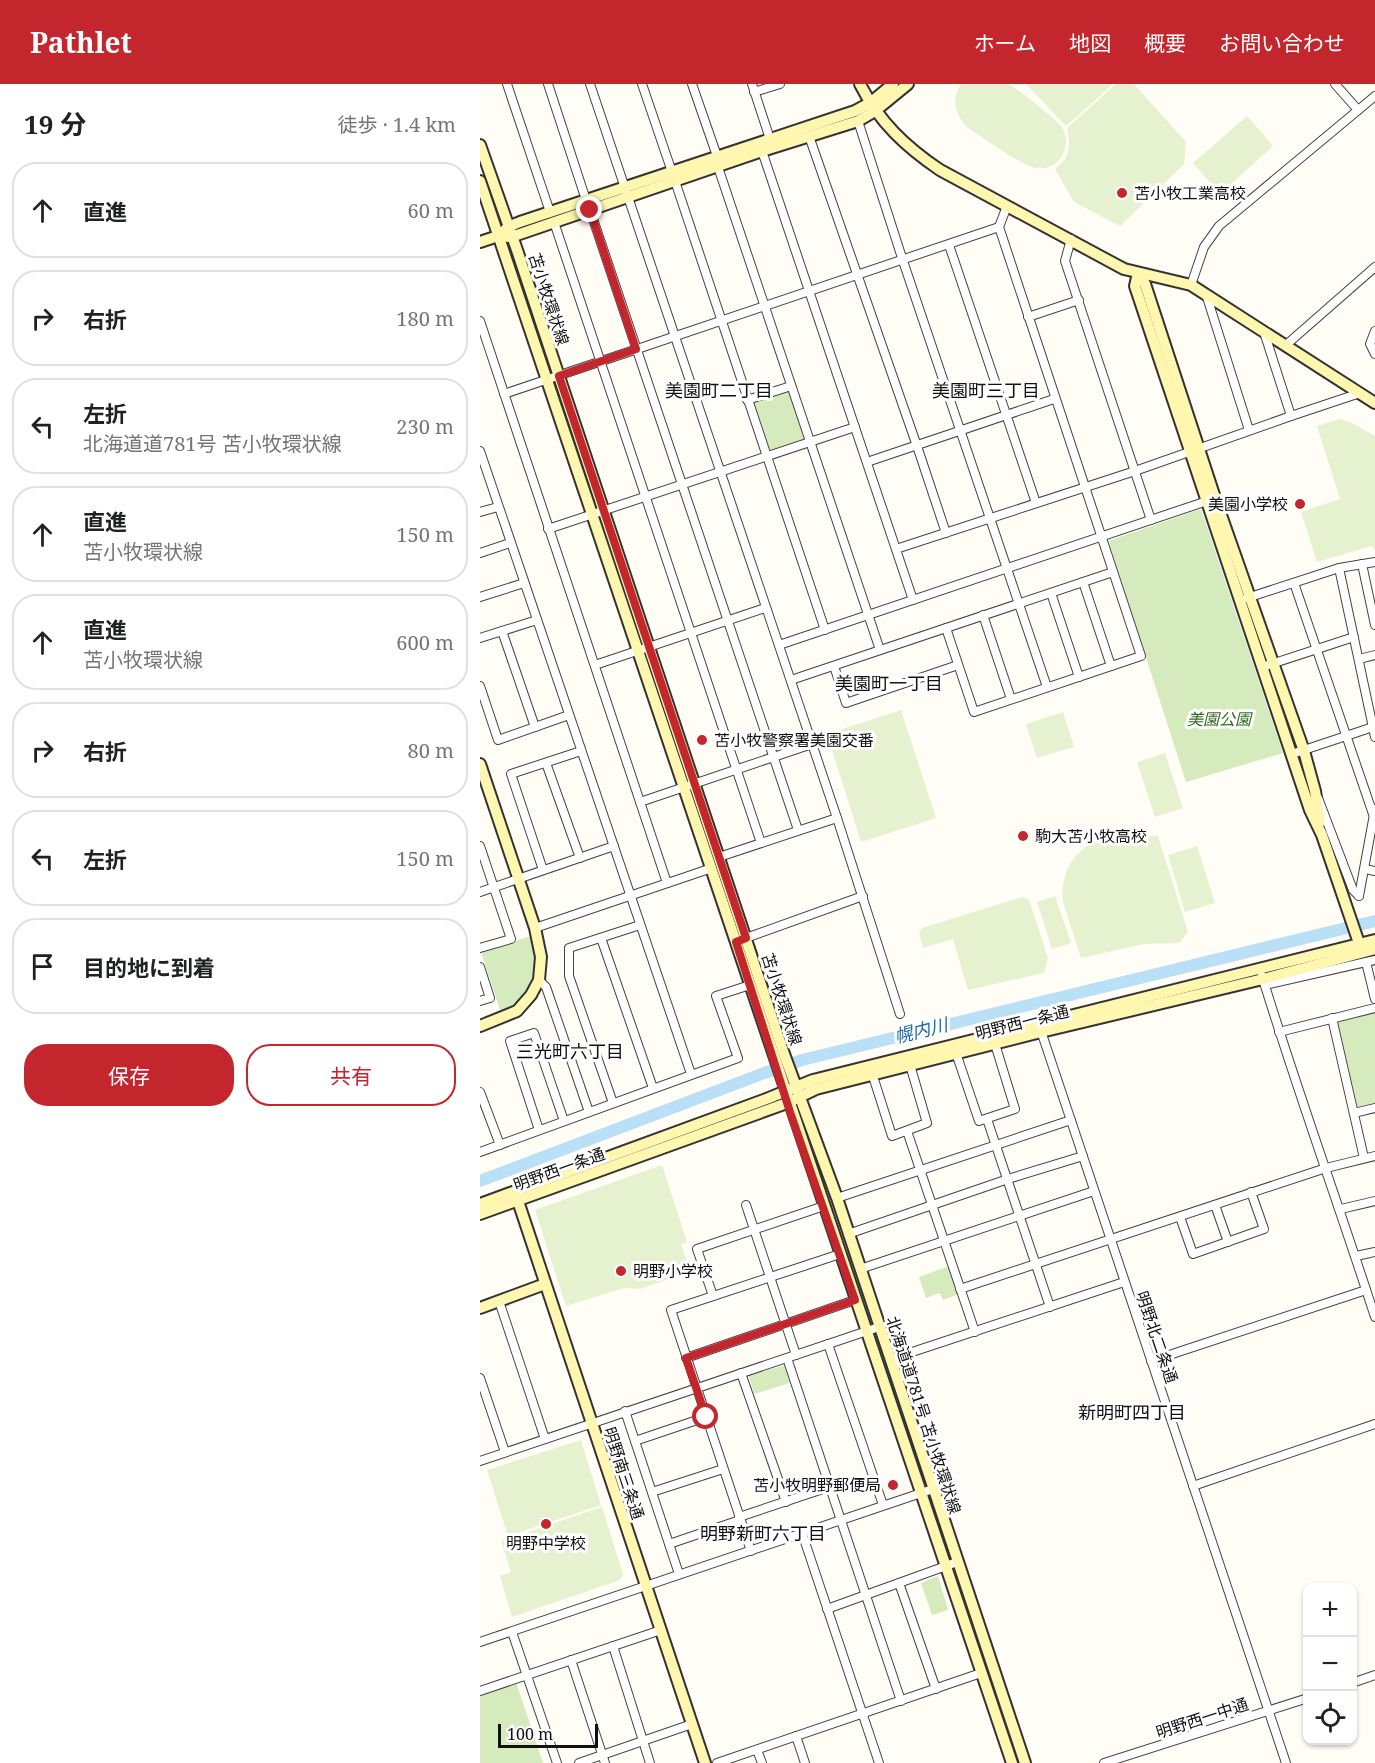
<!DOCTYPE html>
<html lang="ja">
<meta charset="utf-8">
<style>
:root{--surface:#fff;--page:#f6f6f6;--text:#202124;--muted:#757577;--line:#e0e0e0;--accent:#c4262e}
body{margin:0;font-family:"Noto Serif","Noto Sans JP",serif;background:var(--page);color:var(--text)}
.controls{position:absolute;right:18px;bottom:18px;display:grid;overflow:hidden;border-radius:12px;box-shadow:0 2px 4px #0004}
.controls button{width:54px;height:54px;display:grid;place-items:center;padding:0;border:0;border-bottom:2px solid var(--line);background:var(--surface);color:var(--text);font:30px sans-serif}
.scale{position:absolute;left:18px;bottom:15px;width:100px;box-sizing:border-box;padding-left:6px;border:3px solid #111;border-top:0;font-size:16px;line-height:21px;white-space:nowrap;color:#111;-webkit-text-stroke:4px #fff;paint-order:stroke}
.stop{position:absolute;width:18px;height:18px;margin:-14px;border:4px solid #c4262e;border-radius:50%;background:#fff}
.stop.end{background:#c4262e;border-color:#fff;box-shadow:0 2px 6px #0008}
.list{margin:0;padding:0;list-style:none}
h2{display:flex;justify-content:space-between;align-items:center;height:78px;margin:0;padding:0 24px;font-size:26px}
h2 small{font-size:20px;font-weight:400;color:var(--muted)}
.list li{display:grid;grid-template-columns:39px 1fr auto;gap:18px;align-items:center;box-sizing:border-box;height:96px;margin:0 12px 12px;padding:0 12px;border:2px solid var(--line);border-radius:24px}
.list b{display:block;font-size:22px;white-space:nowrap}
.list p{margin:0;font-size:20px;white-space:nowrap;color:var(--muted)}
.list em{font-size:20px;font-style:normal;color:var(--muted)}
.actions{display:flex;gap:12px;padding:18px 24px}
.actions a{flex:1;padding:14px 0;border:2px solid var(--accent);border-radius:24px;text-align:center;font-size:21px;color:var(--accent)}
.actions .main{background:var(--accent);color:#fff}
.icon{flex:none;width:33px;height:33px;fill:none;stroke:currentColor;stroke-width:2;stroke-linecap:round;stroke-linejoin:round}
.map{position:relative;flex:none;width:895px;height:1679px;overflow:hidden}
header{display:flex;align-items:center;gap:36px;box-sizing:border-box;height:84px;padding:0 30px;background:var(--accent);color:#fff}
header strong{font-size:28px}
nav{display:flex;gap:33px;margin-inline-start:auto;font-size:21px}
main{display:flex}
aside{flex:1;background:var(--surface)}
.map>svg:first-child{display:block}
.green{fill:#d5ebbd}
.pitch{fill:#e6f2cf}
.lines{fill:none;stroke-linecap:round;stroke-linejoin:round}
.river{stroke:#b9e0f7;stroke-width:12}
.street-casing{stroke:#444;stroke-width:10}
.secondary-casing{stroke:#333;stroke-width:14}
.street{stroke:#fff;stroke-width:8}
.secondary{stroke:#fff6b0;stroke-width:10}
.route{stroke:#c4262e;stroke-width:8}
.poi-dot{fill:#c4262e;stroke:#fff;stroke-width:2}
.labels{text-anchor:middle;stroke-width:6;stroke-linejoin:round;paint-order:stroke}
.poi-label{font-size:16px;fill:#111;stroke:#fff;text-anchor:start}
.street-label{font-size:16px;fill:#111;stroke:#fff}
.park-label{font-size:16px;font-style:italic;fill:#2f6b1f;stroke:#fff}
.neighbourhood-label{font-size:18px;fill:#111;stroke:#fff}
.water-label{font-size:18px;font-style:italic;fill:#1768a6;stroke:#fff}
</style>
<header>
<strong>Pathlet</strong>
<nav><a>ホーム</a><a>地図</a><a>概要</a><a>お問い合わせ</a></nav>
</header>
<main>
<aside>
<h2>19 分<small>徒歩 · 1.4 km</small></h2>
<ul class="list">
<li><svg class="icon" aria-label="ahead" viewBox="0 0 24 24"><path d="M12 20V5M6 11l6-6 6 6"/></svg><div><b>直進</b></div><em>60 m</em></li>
<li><svg class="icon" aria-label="right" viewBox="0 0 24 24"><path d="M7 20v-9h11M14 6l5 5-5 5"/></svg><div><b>右折</b></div><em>180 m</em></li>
<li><svg class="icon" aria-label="left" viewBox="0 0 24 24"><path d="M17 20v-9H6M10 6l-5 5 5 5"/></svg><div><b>左折</b><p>北海道道781号 苫小牧環状線</p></div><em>230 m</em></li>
<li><svg class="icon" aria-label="ahead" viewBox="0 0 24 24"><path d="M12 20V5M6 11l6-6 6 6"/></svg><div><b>直進</b><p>苫小牧環状線</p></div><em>150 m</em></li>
<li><svg class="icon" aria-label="ahead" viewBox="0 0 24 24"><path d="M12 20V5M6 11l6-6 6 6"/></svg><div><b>直進</b><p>苫小牧環状線</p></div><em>600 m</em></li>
<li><svg class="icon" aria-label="right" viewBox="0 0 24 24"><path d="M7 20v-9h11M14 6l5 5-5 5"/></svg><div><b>右折</b></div><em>80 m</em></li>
<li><svg class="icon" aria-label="left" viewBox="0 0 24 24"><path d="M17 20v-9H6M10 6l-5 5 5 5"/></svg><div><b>左折</b></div><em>150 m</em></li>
<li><svg class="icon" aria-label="arrive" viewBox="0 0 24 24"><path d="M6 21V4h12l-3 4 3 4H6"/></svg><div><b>目的地に到着</b></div></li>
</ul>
<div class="actions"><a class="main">保存</a><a>共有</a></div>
</aside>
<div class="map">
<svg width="895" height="1679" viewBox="0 0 895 1679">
<rect width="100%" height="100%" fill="#fffdf5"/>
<g class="green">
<path d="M311 302 329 358 286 372 267 316Z"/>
<path d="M721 425 803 669 706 698 629 458 631 456Z"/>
<path d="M51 852C53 860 57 868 57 876 57 900 42 920 21 929L1 868Z"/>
<path d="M895 928V1020L880 1024 877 1022 856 939 859 936Z"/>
<path d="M469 1182 479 1210 463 1216 460 1209 446 1214 439 1193Z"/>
<path d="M305 1281 310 1299 274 1310 269 1292Z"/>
<path d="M458 1492 468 1526 452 1531 441 1499Z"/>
<path d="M36 1598 63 1679H0V1610Z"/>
</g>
<g class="pitch">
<path d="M481 0C494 0 516 0 528 0 535 2 578 37 582 43 593 62 579 88 556 84 540 81 504 54 488 44 476 32 470 15 481 0Z"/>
<path d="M546 0H633L586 42Z"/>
<path d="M636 0H654L706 58 704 80 640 142 594 118 575 85C590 75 591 61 587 44Z"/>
<path d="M767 32 793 62 740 110 713 79Z"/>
<path d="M861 335 872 339 895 352V467L892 462 837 478 821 428 860 415 837 342Z"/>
<path d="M421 626 456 734 381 758 347 650Z"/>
<path d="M583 628 594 663 557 674 546 640Z"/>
<path d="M685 669 703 724 675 733 657 678Z"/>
<path d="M638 751 678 752 708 848 699 859 664 860 601 874 583 818C579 782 602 755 638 751Z"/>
<path d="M717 762 735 819 705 828 688 771Z"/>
<path d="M575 812 591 859 572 865 557 818Z"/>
<path d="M542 813 549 816 568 874 564 889 488 906 473 855 443 864 439 849 442 844Z"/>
<path d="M182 1081 207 1158 201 1160 210 1188 160 1205 144 1204 86 1222 55 1126Z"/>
<path d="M101 1356 121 1421 28 1452 7 1386Z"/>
<path d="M122 1423 143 1490 140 1496 32 1533 20 1492 31 1488 21 1457Z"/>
</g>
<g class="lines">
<path class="river" d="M0 1097 284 989 322 976 895 837"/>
<defs>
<g id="street">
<path d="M27 0 70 128"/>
<path d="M68 0 106 116"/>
<path d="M110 0 357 734 420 930"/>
<path d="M162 0 192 88"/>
<path d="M212 0 237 72"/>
<path d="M272 0 290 55"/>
<path d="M855 0 878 26"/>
<path d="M274 8 300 0"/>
<path d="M378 37 423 177 567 603"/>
<path d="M329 52 437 362 466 449"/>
<path d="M282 67 433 516"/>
<path d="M238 83 400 566"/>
<path d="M195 97 345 546"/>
<path d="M110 126 318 746"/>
<path d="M74 138 281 759"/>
<path d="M519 143 527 122"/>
<path d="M591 155 585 177 671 436"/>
<path d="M469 161 556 419"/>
<path d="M711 201 724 163 739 142 895 12"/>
<path d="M726 210 769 346"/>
<path d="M548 233 599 216"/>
<path d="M0 237 187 799"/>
<path d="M895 247 890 260 895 270"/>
<path d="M784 248 811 332"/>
<path d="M806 261 895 183"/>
<path d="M24 310 519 143 661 572 494 628 466 544"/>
<path d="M267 316 311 302"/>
<path d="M0 367 211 990"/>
<path d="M387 378 574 315"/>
<path d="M0 428 18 423"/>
<path d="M68 445 375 343"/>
<path d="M416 465 655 387 811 332 880 309"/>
<path d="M0 469 30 459"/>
<path d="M882 480 895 541"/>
<path d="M859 484 895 653"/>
<path d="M603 498 631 582"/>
<path d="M814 499 893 730"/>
<path d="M571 509 599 593"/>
<path d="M0 513 44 499"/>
<path d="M767 514 859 484 895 478"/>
<path d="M503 531 531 615"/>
<path d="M22 547 55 643"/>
<path d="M0 554 57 536"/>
<path d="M299 561 730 416"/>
<path d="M879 575 895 571"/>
<path d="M115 581 285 524"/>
<path d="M354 582 366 619 478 581"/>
<path d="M782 583 874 553"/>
<path d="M311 596 633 488"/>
<path d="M0 602 18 656 89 631"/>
<path d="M812 670 893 643"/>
<path d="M66 679 100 774"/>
<path d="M838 714 873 806 879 812"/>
<path d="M160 718 332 660"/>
<path d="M0 762 31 855 0 864"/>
<path d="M239 773 357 734"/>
<path d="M885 785 895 787"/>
<path d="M63 786 31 690 101 667"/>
<path d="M0 808 134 762"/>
<path d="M879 812 895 725"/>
<path d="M55 844 229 785"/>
<path d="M121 854 173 1004"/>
<path d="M263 855 383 812"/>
<path d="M886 878 895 915"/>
<path d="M0 883 10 914 0 917"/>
<path d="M782 892C817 1006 858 1119 895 1233"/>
<path d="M59 896 66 903 109 1028"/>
<path d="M785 901 895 876"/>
<path d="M852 934 884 1074"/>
<path d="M560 944 806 1679"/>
<path d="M799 948 895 924"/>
<path d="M475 966 499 1037 535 1025 515 960"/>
<path d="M391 986 412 1052 447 1039 430 981"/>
<path d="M0 1008 20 1061"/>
<path d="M133 1019 89 892V864L160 841"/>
<path d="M874 1029 895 1024"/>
<path d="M507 1035 570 1223"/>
<path d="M59 1046 30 957 54 949 84 1037"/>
<path d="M427 1047 495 1248"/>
<path d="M0 1068 258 974 236 912 270 901"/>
<path d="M357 1114 591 1036"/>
<path d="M266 1121 316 1271"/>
<path d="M735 1121 748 1158"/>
<path d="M861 1125 895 1117"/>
<path d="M700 1133 713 1170 784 1145 771 1108"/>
<path d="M368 1150 528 1095 603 1072"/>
<path d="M876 1172 895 1168"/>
<path d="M380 1185 614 1107"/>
<path d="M480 1205 846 1084 895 1072"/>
<path d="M233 1212 217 1165 344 1122"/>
<path d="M19 1217 65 1355"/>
<path d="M348 1260 403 1421"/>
<path d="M206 1274 375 1216"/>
<path d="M307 1274 421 1617"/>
<path d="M411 1275 644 1198"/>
<path d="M671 1277 886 1206"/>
<path d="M261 1289 306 1418"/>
<path d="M0 1294 25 1368"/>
<path d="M145 1327 199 1490"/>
<path d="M155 1357 226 1333"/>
<path d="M0 1377 399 1243"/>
<path d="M713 1402 895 1340"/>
<path d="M172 1408 243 1385"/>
<path d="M259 1433 349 1403"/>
<path d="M322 1449 399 1679"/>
<path d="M189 1460 260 1436"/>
<path d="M271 1467 191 1226 360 1170"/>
<path d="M419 1499 456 1605"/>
<path d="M347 1525 477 1478"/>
<path d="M32 1548 77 1679"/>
<path d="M0 1558 453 1405"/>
<path d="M133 1562 170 1679"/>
<path d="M91 1576 125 1679"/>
<path d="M872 1599 895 1591"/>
<path d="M0 1607 181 1546"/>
<path d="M316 1652 325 1679"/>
<path d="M277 1666 282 1679"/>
<path d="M99 1679 212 1640"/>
<path d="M237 1679 501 1589"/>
<path d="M624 1679 828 1614"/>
</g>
<g id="secondary">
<path d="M380 0C399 38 426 63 460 86L644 185 711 201 895 319"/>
<path d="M0 61 37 166 304 970 357 1114 545 1679"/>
<path d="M0 97C177 625 352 1153 532 1679"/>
<path d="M23 148 28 143 40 138 375 27 390 19 413 0"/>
<path d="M0 158 18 152 31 153 282 67 378 37 395 27 428 0"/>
<path d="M658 189 655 202 830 726 842 751 881 865"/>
<path d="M658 189 665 200 735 414 824 667 835 707 840 738"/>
<path d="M0 680 55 844 61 873 59 896 51 911 37 927 0 942"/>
<path d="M36 1111 225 1679"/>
<path d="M0 1120 289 1014 333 996 895 856"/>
<path d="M0 1130 307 1019 336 1005 561 948 783 895 895 865"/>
<path d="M0 1224 65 1200"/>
</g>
</defs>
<use href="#street" class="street-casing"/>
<use href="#secondary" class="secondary-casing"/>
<use href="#street" class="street"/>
<use href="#secondary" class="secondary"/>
</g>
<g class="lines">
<path class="route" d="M110 126 156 265 79 292 266 854 256 858 310 1028 375 1216 206 1274 226 1333"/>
</g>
<g class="poi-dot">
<circle cx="642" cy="109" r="6"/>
<circle cx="820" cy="420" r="6"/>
<circle cx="222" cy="656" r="6"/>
<circle cx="543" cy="752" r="6"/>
<circle cx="141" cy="1187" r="6"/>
<circle cx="413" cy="1401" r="6"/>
<circle cx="66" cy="1440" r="6"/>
</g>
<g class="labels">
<g class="poi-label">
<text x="654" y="115">苫小牧工業高校</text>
<text x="808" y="426" text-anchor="end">美園小学校</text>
<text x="234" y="662">苫小牧警察署美園交番</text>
<text x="555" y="758">駒大苫小牧高校</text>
<text x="153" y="1193">明野小学校</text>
<text x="401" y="1407" text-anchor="end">苫小牧明野郵便局</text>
<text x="66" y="1465" text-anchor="middle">明野中学校</text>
</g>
<g class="street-label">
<text transform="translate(69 215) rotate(72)" y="6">苫小牧環状線</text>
<text transform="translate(302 915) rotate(72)" y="6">苫小牧環状線</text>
<text transform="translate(542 938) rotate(-14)" y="6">明野西一条通</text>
<text transform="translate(79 1085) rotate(-20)" y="6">明野西一条通</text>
<text transform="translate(677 1253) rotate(71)" y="6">明野北二条通</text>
<text transform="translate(444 1331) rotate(72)" y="6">北海道道781号 苫小牧環状線</text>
<text transform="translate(144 1389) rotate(72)" y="6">明野南三条通</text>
<text transform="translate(722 1634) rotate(-18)" y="6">明野西一中通</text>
</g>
<g class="park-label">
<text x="739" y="641">美園公園</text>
</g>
<g class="neighbourhood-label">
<text x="239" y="313">美園町二丁目</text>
<text x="506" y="313">美園町三丁目</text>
<text x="409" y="606">美園町一丁目</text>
<text x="90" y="974">三光町六丁目</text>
<text x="652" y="1335">新明町四丁目</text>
<text x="283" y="1456">明野新町六丁目</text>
</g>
<g class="water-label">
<text transform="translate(441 947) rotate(-14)" y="6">幌内川</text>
</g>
</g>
</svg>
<div class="controls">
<button>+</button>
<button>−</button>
<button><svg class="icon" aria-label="locate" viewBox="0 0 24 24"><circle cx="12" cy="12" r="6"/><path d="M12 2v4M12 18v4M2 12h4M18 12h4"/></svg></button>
</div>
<div class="scale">100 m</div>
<div class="stop" style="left:226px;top:1333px"></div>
<div class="stop end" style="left:110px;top:126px"></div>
</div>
</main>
